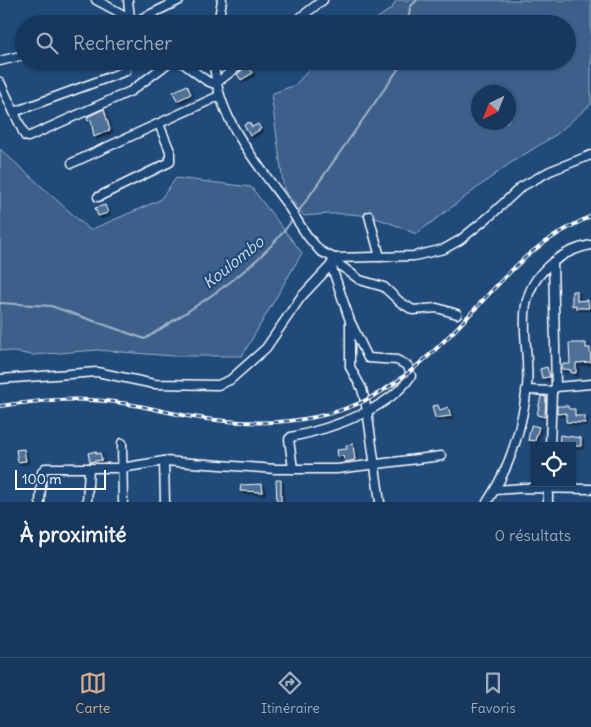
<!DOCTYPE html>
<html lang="fr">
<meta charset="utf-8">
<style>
:root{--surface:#17385c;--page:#244365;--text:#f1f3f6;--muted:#9eacbb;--line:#365272;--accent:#d6ab8b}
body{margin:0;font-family:Delius,sans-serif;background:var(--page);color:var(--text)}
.controls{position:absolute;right:15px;bottom:15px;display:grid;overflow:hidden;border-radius:0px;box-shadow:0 1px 4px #0004}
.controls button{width:45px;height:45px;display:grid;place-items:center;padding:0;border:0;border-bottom:1px solid var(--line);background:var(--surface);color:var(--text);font:25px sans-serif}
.compass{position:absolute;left:471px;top:85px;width:45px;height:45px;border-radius:50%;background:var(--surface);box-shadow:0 1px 4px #0004;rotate:223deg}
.scale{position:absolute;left:15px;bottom:12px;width:91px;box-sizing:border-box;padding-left:5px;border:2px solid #fff;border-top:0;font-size:14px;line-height:18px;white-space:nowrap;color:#fff;-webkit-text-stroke:4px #1f4a7a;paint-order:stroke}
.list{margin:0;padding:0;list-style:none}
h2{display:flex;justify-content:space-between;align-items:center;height:65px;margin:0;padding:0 20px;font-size:21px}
h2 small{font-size:16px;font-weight:400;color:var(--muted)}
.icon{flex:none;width:28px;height:28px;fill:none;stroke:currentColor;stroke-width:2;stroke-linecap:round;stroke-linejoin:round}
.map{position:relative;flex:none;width:591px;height:502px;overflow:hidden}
.search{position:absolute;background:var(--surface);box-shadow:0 1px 4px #0004;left:15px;right:15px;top:15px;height:55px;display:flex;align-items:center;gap:12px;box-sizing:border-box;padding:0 18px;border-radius:28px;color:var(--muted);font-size:19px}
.sheet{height:155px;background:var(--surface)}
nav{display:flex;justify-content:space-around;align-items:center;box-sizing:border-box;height:70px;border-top:1px solid var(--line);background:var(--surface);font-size:14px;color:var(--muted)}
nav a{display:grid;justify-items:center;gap:2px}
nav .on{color:var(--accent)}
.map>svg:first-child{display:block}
.green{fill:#3c618b;stroke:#9eb0c5;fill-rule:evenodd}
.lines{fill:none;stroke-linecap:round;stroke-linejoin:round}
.stream{stroke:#a3b5c8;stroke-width:2}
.building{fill:#507197;stroke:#fff;filter:url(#shadow)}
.minor-casing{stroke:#fff;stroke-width:11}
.minor{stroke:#1f4a7a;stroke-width:8}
.rail-casing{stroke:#fff;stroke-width:4}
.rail{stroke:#1f4a7a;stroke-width:2;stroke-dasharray:5.5;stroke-linecap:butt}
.labels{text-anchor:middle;stroke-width:4.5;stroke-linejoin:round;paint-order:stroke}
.water-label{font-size:16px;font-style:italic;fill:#d8e0e8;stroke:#1f4a7a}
</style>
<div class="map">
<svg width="591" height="502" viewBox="0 0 591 502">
<defs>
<filter id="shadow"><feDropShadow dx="2" dy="2" stdDeviation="1" flood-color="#0009"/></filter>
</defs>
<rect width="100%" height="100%" fill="#1f4a7a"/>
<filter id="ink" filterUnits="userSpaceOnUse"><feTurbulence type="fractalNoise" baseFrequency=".02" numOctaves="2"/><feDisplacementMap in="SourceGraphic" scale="10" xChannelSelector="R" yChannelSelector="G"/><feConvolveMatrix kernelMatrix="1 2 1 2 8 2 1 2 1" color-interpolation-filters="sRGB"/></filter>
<g filter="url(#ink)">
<g class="green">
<path d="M396 0H591V104L557 134 509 164 416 234C369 213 356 211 304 216L284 190 271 94 295 85 317 61H567V24H369L392 8ZM478 92H508V122H478Z"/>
<path d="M0 149 90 230 160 200 176 178 251 187 302 253 242 356H172L97 350 33 355 0 350Z"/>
</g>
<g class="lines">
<g class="stream">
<path d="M408 24 410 7 417 0"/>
<path d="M296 215 404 61"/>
<path d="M0 303 51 306 145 339C197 305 257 271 293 219"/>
</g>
</g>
<g class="building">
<path d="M248 66 253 73 241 80 237 74Z"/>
<path d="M187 85 191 94 177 101 173 92Z"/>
<path d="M104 109 110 130 94 137 91 120 88 121 87 117Z"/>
<path d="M249 122 252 127 258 124 261 129 250 136 244 125Z"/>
<path d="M105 205 108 213 98 216 95 208Z"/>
<path d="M572 291H577V301L588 300 589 308H576V305L572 306Z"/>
<path d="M569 343H586V348H590L591 362 576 363V373H571V370L562 369V364H570Z"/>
<path d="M547 367 550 377 542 378 540 369Z"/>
<path d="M541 396 546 397 545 417 537 415Z"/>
<path d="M438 405 440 410 448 407 451 416 435 418 432 406Z"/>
<path d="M557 406H568L569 409H575V416H585V423L566 422V413L557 414Z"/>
<path d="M531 425 539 427 535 441 528 440Z"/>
<path d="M560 435 581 438V446H559Z"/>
<path d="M353 444 355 460 345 462 343 456 338 457 337 450 347 449 346 445Z"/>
<path d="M24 449 26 461 18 462 16 450Z"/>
<path d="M96 451V454L100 453 102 460 90 462 88 453Z"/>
<path d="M276 480H281V502H277Z"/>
<path d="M262 484 263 492 240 491 241 485Z"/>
</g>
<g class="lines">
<defs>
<g id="minor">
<path d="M96 0 139 23"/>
<path d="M128 0 130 18"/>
<path d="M130 24 180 0"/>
<path d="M218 24 222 0"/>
<path d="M292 24 323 0"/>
<path d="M0 61 24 55"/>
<path d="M180 61 207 81 215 84 245 61"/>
<path d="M214 61C216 118 256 161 288 206 295 216 301 228 309 238L320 251 334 258 414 256 444 249 460 240 491 215 521 187 550 171 591 155"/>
<path d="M0 82 25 136 28 137 131 91 171 61"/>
<path d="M14 112 126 71"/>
<path d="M72 163 219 96"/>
<path d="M98 197 170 162V151L159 124"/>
<path d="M369 216 380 257"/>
<path d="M333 260 360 280 384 287 400 302 413 310 437 308 457 314"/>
<path d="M553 262 556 387"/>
<path d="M331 265 350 321V367L362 389 367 410 380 502"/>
<path d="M0 379 97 372 154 384 218 385 230 380 266 348 301 297 331 265 334 258"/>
<path d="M526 390 552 391 556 387 591 384"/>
<path d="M122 443 123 502"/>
<path d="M550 446 552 391"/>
<path d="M164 461 165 502"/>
<path d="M293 469 289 439 291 437C330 429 388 410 411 376L408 366 397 360 368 358 350 321"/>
<path d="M495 490 524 488 591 489"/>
<path d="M40 502 42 472 45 468H121L164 461 276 469H337L441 456"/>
<path d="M87 502 89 468"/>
<path d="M487 502C510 468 522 428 527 387 531 344 510 301 547 267 559 256 575 248 591 245"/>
<path d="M548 502V484"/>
</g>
</defs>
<use href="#minor" class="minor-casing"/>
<use href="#minor" class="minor"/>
<defs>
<path id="rail" d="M0 406C35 401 70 397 105 401 133 403 160 411 187 416 246 426 309 427 364 401 426 371 468 313 516 266 537 245 564 229 591 216"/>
</defs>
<use href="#rail" class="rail-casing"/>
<use href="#rail" class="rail"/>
</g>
</g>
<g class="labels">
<g class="water-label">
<text transform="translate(233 262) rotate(-39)" y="6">Koulombo</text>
</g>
</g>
</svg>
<div class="controls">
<button><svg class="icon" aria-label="locate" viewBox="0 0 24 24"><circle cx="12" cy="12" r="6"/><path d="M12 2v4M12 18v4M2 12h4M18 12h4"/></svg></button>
</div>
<svg class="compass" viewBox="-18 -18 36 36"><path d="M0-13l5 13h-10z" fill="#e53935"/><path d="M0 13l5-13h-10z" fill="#9eacbb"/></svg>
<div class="scale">100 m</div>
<div class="search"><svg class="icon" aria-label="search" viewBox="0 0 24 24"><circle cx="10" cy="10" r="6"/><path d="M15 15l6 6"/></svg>Rechercher</div>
</div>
<section class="sheet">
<h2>À proximité<small>0 résultats</small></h2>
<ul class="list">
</ul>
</section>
<nav>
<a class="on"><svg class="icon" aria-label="map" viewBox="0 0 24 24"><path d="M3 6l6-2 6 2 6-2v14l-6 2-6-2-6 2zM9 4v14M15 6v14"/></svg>Carte</a>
<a><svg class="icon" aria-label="directions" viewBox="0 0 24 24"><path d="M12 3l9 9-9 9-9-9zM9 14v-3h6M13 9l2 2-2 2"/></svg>Itinéraire</a>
<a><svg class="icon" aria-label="saved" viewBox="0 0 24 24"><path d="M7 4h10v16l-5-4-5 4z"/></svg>Favoris</a>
</nav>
